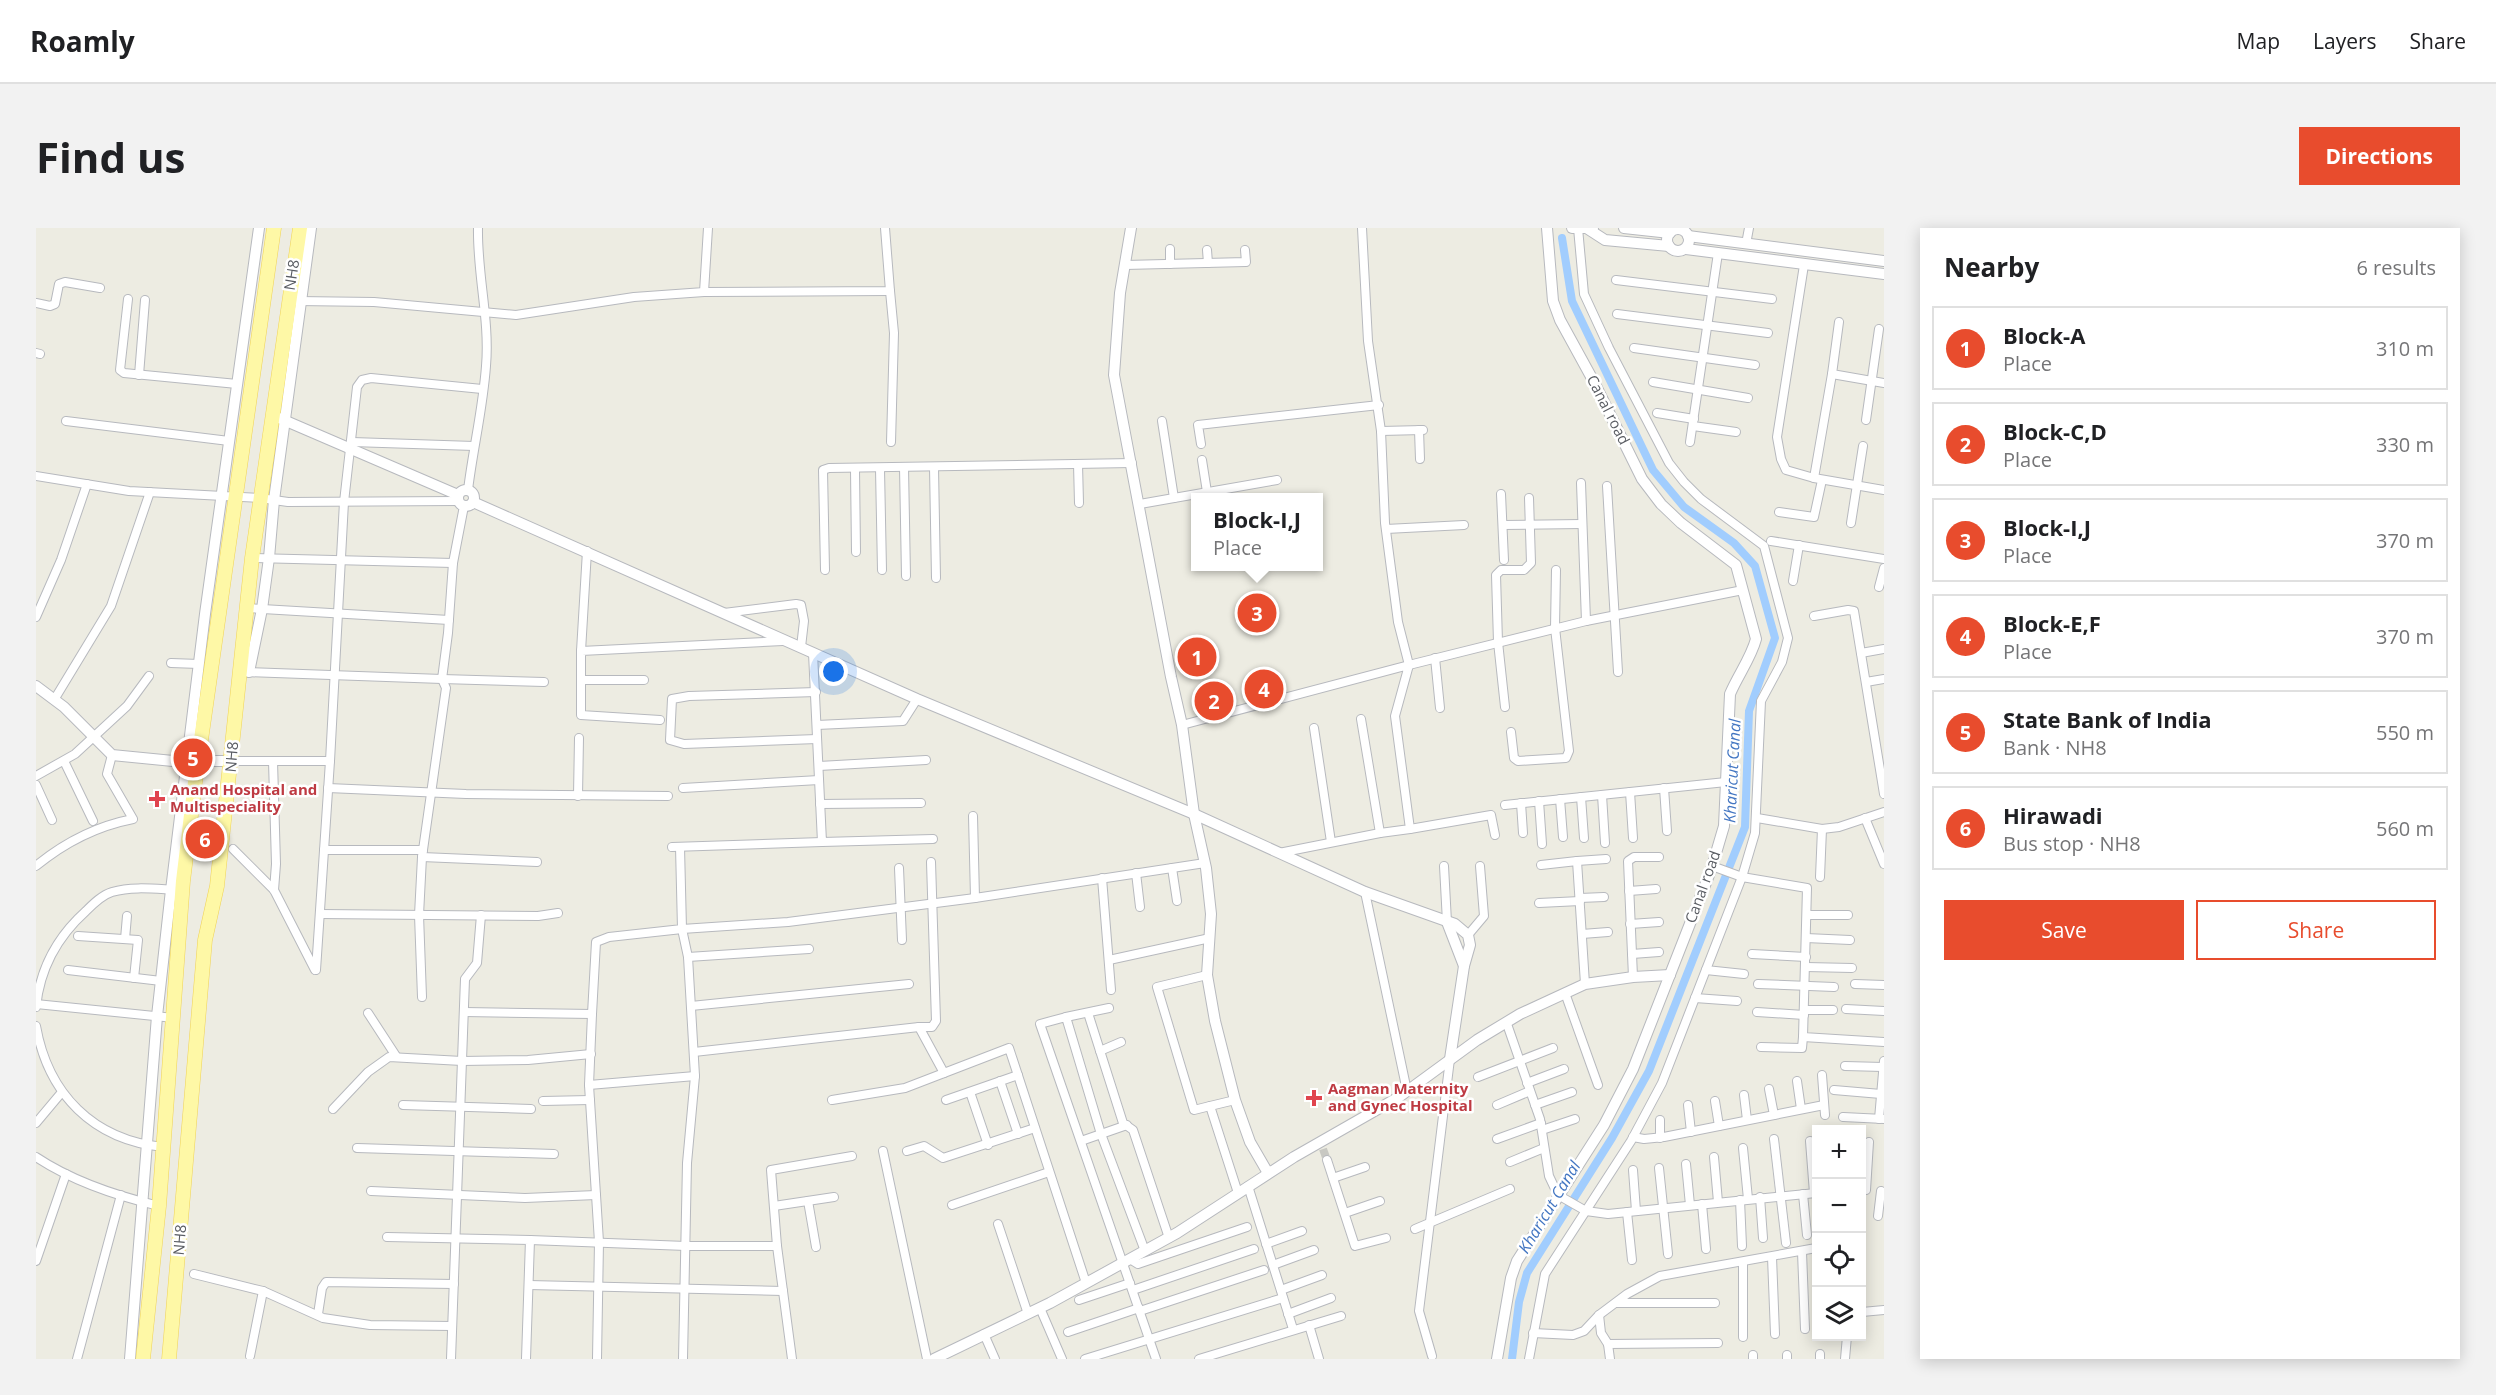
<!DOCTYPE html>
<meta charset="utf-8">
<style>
:root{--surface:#fff;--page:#f2f2f2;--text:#202124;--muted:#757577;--line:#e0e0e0;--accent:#e84c2d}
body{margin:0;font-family:"Open Sans",sans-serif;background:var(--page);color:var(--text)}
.controls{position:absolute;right:18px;bottom:18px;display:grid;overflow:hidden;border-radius:0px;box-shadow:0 3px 15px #0003}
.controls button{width:54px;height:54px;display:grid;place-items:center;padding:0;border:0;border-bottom:2px solid var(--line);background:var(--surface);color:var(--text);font:30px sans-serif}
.you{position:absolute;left:798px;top:444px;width:21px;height:21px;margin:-15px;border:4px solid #fff;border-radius:50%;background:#1a73e8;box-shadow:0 0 0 9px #1a73e833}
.badge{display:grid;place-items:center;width:39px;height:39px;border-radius:50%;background:var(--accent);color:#fff;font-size:20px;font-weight:700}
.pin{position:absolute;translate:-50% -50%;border:3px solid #fff;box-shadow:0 2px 6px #0006}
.popup{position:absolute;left:1155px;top:265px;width:132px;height:78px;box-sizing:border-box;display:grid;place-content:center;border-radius:0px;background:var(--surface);filter:drop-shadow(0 2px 4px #0005);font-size:20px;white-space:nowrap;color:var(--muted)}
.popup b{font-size:22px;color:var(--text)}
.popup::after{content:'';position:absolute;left:50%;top:100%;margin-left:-12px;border:12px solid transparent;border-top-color:var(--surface)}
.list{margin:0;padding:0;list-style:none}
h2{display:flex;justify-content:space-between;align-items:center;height:78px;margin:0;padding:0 24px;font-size:26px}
h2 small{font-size:20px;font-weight:400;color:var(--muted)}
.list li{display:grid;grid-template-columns:39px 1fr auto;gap:18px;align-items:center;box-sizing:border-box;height:84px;margin:0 12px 12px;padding:0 12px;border:2px solid var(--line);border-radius:0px}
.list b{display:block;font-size:22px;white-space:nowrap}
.list p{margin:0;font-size:20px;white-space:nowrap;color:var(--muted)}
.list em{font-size:20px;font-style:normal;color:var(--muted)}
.actions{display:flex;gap:12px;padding:18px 24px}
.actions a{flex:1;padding:14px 0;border:2px solid var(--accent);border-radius:0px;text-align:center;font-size:21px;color:var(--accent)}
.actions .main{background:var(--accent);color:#fff}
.icon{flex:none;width:33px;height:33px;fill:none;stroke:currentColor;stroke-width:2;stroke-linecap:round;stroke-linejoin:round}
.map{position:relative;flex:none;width:1848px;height:1131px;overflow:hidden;border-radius:0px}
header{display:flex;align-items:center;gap:36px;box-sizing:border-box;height:84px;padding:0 30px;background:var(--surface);border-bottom:2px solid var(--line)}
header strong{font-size:28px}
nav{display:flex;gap:33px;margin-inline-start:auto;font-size:21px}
.intro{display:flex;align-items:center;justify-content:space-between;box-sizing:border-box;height:144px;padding:0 36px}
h1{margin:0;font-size:42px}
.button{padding:15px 27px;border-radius:0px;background:var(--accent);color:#fff;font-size:21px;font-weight:700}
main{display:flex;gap:36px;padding:0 36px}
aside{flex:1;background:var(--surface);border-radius:0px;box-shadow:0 3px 15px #0003}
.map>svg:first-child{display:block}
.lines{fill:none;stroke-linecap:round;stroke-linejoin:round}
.canal{stroke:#a1cdfe;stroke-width:8}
.minor-tunnel{stroke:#c8c8c2;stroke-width:8;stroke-dasharray:8 4;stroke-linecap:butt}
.minor-casing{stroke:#b7b9be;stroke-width:10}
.tertiary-casing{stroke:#b7b9be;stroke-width:12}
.primary-casing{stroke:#f0d358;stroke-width:15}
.minor{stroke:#fff;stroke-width:8}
.tertiary{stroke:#fff;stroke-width:10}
.primary{stroke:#fef8a6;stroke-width:14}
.health-dot{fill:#e0444e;stroke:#fff;stroke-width:2}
.labels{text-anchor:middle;stroke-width:5;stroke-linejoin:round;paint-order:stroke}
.street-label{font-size:15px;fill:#5a5d63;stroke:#fff}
.health-label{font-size:15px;font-weight:bold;fill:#be3a42;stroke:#fff;text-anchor:start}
.water-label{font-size:16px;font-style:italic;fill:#4376c2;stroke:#fff}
</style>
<header>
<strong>Roamly</strong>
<nav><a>Map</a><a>Layers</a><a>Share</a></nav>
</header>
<div class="intro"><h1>Find us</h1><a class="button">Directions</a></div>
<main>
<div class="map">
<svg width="1848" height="1131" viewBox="0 0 1848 1131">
<rect width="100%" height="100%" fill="#edece2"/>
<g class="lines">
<path class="canal" d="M1476 1131 1483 1074 1491 1045 1576 910 1613 843 1709 599 1713 483 1739 410 1719 338 1698 315 1648 279 1617 242 1536 73 1526 10"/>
<path class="minor-tunnel" d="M1287 921 1291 932"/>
<defs>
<g id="minor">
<path d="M1326 0 1332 113 1345 203 1349 295 1362 394 1373 437 1550 393 1707 362"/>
<path d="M1644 2V0"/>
<path d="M1710 16 1713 0"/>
<path d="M1134 21V36"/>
<path d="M1171 22 1172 35"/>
<path d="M1089 37 1210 34 1209 22"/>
<path d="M1768 37 1741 209 1745 231 1750 242 1778 250"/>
<path d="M1580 52 1736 71"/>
<path d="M854 63 858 105 855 214"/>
<path d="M668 64 854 63 849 0"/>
<path d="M92 71 84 142 88 145 201 156"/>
<path d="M261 73 338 74 480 87 598 69 668 64 672 0"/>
<path d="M0 75 14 78 19 76 23 56 29 54 64 60"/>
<path d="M1581 86 1732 105"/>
<path d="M1803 94 1796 146 1848 155"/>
<path d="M1598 120 1719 137"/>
<path d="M0 125 4 126"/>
<path d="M1796 146 1778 250 1848 262"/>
<path d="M103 147 109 72"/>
<path d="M1617 154 1712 170"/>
<path d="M1621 185 1658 191"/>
<path d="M1830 192 1843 101"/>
<path d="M30 193 193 213"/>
<path d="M1657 198 1700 204"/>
<path d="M1383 202 1384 231"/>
<path d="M1345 203 1387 202"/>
<path d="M316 214 438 218"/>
<path d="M1654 214 1682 25"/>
<path d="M1165 216 1162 197 1343 177"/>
<path d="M1166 232 1171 264"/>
<path d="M1042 236 1043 275"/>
<path d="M868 239 870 348"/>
<path d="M898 239 900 350"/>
<path d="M819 241 820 324"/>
<path d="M844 241 846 342"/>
<path d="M0 248 93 263 224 270 252 274 422 273"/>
<path d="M1545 255 1550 393"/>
<path d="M1571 258 1582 444"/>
<path d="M432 262C437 221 447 180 450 138 454 92 441 46 442 0"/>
<path d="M1465 266 1468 332"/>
<path d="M1138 270 1241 252"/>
<path d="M1104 276 1138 270 1126 193"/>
<path d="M1743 284 1778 289 1786 252"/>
<path d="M1815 295 1827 218"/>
<path d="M1467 297 1546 296"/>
<path d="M1350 301 1428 297"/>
<path d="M1735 313 1848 331"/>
<path d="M216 330 417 335"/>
<path d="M789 342 787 242 793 240 1096 235"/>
<path d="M1757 353 1763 317"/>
<path d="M1843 359 1848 340"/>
<path d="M210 380 413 392"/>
<path d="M688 385 760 376 765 377 768 393 765 419"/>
<path d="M1778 388 1812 382 1818 383 1848 566"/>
<path d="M0 389 25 332 51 256"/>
<path d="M545 423 551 323"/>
<path d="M777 425 786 614 897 611"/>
<path d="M1825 425 1848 421"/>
<path d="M1399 430 1404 480"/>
<path d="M135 435 163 436"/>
<path d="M209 444 406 451 412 405 417 335 428 278"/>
<path d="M545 452H608"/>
<path d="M1830 454 1848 451"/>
<path d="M780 464 653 468 636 471 634 512 648 516 781 511"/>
<path d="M18 472 75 378 114 264"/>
<path d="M1469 479 1462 414 1460 347 1465 342H1488L1495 335 1493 270"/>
<path d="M1325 491 1344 605"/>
<path d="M624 492 545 487V423L747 413"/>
<path d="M781 497 867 493 881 471"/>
<path d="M1146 497 1373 437 1359 488 1374 601 1344 605 1243 625"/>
<path d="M1278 500 1295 614"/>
<path d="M1475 504 1478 530 1482 533 1530 530 1533 523 1519 400 1520 342"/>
<path d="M28 533 57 593"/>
<path d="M195 533H294L308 274 321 159 326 152 335 150 446 161"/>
<path d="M237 533 240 636 238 662"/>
<path d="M783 538 890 532"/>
<path d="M0 548 39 526 91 478 113 448"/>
<path d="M0 557 16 592"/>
<path d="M292 560 430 566 632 568"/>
<path d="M647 560 783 552"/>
<path d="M1628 560 1631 603"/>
<path d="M1594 564 1597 610"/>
<path d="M1566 567 1569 615"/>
<path d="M542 568 543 510"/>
<path d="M1545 569 1548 610"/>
<path d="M1524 571 1527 609"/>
<path d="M1503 573 1506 616"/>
<path d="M1485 575 1487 605"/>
<path d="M784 576 885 575"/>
<path d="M1469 577 1690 554"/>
<path d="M937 588 939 670"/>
<path d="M1721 590 1786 601 1803 599 1848 584"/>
<path d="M1829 590 1848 636"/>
<path d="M1374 601 1455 587 1459 607"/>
<path d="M636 619 786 614"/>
<path d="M197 621 238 662 279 742"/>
<path d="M288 622H387"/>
<path d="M386 629 501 634"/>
<path d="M1541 633 1570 631"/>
<path d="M895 634 900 793 896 799H883L908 845"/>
<path d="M1505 637 1541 633 1549 756"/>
<path d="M0 638C28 615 61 598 97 591L71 546 76 527"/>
<path d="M1408 638 1411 694"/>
<path d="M1676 638 1706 649 1771 660 1767 809 1848 814"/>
<path d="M863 640 866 712"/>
<path d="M1136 640 1141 673"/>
<path d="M1100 645 1104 679"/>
<path d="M1784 649 1786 601"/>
<path d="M1066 650 1075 762"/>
<path d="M1593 663 1620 661"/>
<path d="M1329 664 1371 863"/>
<path d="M1544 670 1568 669"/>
<path d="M1503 675 1544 673"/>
<path d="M284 686 502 688 522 685"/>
<path d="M1771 687H1812"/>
<path d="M1594 696 1623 694"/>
<path d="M1546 706 1572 704"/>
<path d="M1432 707 1448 688 1444 638"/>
<path d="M42 708 102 712 98 750"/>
<path d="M1770 710 1814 712"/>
<path d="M89 711 91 688"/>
<path d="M1596 726 1623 724"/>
<path d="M1716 726 1770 729"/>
<path d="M652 729 646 701 752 694 939 670 1169 635"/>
<path d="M1073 732 1174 710"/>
<path d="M1770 739 1816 740"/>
<path d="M32 742 125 753"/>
<path d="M280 742 294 533"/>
<path d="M1670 742 1708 746"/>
<path d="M1171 747 1121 759 1158 882 1174 878"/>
<path d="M1597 749 1592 633 1598 629H1623"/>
<path d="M1722 756 1798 759"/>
<path d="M1819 756 1848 757"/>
<path d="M1529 765 1562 857"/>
<path d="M386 769 383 687 386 629 410 460 406 451 508 454"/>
<path d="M1659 770 1701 773"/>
<path d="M0 776 138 790"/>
<path d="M655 778 873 756"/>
<path d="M0 779C4 740 21 709 50 683 57 676 66 667 76 664 97 658 119 661 141 662"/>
<path d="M1810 781 1848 783"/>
<path d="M1768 782H1797"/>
<path d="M428 784 556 786 560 714 573 709 646 701 644 619"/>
<path d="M1721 784 1768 787"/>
<path d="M332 785 360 828"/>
<path d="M1052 785 1087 895 1097 902 1133 1010"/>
<path d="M556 786 553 857 563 1014 561 1131"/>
<path d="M1030 789 1073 780"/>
<path d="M1471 796 1504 891 1513 948 1522 967 1550 983 1572 986 1780 965"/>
<path d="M0 798C12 866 57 912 127 919"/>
<path d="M1725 819 1766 820 1767 809"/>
<path d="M1064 823 1085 814"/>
<path d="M658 824 883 799"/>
<path d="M1809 838 1847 839"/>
<path d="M1786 847 1789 887"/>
<path d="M1442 849 1517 820"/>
<path d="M964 853 982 906"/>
<path d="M1761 853 1765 881"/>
<path d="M1491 855 1528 841"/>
<path d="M553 857 659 848"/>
<path d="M1733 861 1738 887"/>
<path d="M1798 862 1845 866"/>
<path d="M934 864 952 917"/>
<path d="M1708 867 1711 892"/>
<path d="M796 872 869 860 973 820 1050 1055"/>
<path d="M910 872 982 847"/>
<path d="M1199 872 1174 878 1202 965"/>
<path d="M507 873 554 872"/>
<path d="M1679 873 1683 898"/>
<path d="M367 877 495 881"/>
<path d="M1461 877 1494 863"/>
<path d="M1499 877 1536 864"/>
<path d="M1652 877 1655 904"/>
<path d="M297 881 332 844 353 829 426 833 492 832 555 826"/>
<path d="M1807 889 1848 891"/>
<path d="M1843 891 1848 833"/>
<path d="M1624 892V910"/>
<path d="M0 895 26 864"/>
<path d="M1506 902 1539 891"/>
<path d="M1597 909 1608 911 1628 909 1788 877"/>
<path d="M1461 911 1505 895"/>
<path d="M1738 911 1750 1015"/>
<path d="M1045 913 1091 897"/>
<path d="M1774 913 1778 965"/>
<path d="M321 920 518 926"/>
<path d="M1707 920 1712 971"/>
<path d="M847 923 891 1131"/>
<path d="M871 923 888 918 907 930 999 900"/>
<path d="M0 929C36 953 81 968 123 978"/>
<path d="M1678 929 1682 974"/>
<path d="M1291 932 1319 1018 1350 1010"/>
<path d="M1474 934 1508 920"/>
<path d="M1650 936 1654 977"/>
<path d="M1623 940 1632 1026"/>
<path d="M1597 942 1600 983"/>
<path d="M1297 950 1329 939"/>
<path d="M1212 958 1257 1101"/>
<path d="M1830 962 1833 914"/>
<path d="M335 963 489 970 560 967"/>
<path d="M1767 966 1771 1007"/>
<path d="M1724 969 1727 1010"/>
<path d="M1704 972 1706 1018"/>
<path d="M772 973 780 1019"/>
<path d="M1666 976 1670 1021"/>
<path d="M916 977 1013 944"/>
<path d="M738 978 798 969"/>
<path d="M1591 984 1596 1032"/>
<path d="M1309 985 1344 973"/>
<path d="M1842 988 1845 963"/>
<path d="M962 996 992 1086"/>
<path d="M1379 1001 1474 961"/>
<path d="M351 1009 494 1012 490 1131"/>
<path d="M494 1012 650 1018H741L756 1131"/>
<path d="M1230 1016 1266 1003"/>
<path d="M741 1018 735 942 816 928"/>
<path d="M1109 1023 1065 906 1030 789 1004 796 1120 1131"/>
<path d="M1766 1024 1769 1101"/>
<path d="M1736 1029 1739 1106"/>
<path d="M1094 1031 1102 1036 1211 999"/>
<path d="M0 1033 30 946"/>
<path d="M1707 1034V1109"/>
<path d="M1237 1037 1278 1022"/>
<path d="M158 1046 227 1063 287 1090 334 1097 416 1098"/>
<path d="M493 1057 747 1063"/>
<path d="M1097 1062 1218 1021"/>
<path d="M1245 1062 1286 1047"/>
<path d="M1043 1072 1094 1055"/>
<path d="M1580 1075H1679"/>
<path d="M1004 1080 1026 1131"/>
<path d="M1104 1083 1228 1042"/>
<path d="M1826 1084 1848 1082"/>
<path d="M282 1086 286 1060 290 1054 418 1056"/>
<path d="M1252 1086 1295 1070"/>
<path d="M1563 1087 1565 1105 1572 1116"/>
<path d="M1273 1097 1283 1131"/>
<path d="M1032 1104 1103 1080"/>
<path d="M1497 1105 1537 1107 1548 1103 1563 1087 1591 1066 1624 1048 1780 1020"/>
<path d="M948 1106 959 1131"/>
<path d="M1784 1126V1131"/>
<path d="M1717 1127V1131"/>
<path d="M1751 1127V1131"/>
<path d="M214 1128 227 1063"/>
<path d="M1396 1128 1383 1083 1414 831"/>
<path d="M41 1131 85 967"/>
<path d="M415 1131 429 751 441 735 445 687"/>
<path d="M647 1131 651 935 659 848 652 729 773 721"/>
<path d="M1049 1131 1247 1070"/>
<path d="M1163 1131 1305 1088"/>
<path d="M1493 1131 1509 1046 1595 913 1626 855 1706 649 1719 605 1725 473 1746 434 1752 410 1728 318 1665 271 1648 254 1633 235 1573 120 1548 66 1542 0"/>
<path d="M1574 1131 1572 1116 1682 1115"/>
<path d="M1809 1131 1811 1108"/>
</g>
<g id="tertiary">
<path d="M1095 0 1084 65 1078 147 1135 449 1146 497 1158 586 1170 640 1175 686 1171 747 1179 793 1199 872 1214 914 1232 945"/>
<path d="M1536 0H1557"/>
<path d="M1588 0 1634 5"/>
<path d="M1552 1 1569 12 1633 18"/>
<circle cx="1642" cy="12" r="11"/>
<path d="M1652 8 1848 33"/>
<path d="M1650 21 1848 46"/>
<path d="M243 190 422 267"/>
<circle cx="430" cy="270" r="8"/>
<path d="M437 274 881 471 1158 586 1329 664 1419 696 1432 707 1434 717 1428 738 1414 831"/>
<path d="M213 444 226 381 233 330 238 272 275 0"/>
<path d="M0 458 28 479 76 527 137 533H195"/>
<path d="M1411 694 1428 738"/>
<path d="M94 1131 121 788 135 662 169 386 223 0"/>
<path d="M898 1131 1014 1075 1141 1005 1258 929 1363 869 1441 812 1484 786 1549 756 1597 749 1634 747"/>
<path d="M1461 1131 1475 1050 1481 1033 1568 897 1597 841 1675 642 1688 598 1694 466C1702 447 1715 430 1720 411L1700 337 1645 295 1625 276 1606 251 1558 154 1524 92 1517 73 1511 0"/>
</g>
<g id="primary">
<path d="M107 1131 123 978 147 653 159 554 238 0"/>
<path d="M133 1131 169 712 181 658 216 330 264 0"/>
</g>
</defs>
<use href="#minor" class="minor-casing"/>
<use href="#tertiary" class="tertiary-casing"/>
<use href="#primary" class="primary-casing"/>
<use href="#minor" class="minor"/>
<use href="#tertiary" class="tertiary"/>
<use href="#primary" class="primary"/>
</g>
<g class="health-dot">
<path d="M118 562h6v6h6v6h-6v6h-6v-6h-6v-6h6z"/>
<path d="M1275 861h6v6h6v6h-6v6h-6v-6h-6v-6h6z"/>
</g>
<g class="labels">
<g class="street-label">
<text transform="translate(256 47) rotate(-81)" y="5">NH8</text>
<text transform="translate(1572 182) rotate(63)" y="5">Canal road</text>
<text transform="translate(196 529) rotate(-85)" y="5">NH8</text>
<text transform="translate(1667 659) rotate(-70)" y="5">Canal road</text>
<text transform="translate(144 1012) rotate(-85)" y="5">NH8</text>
</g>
<g class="health-label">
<text x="134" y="567">Anand Hospital and<tspan x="134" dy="17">Multispeciality</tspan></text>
<text x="1292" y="866">Aagman Maternity<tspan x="1292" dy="17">and Gynec Hospital</tspan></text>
</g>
<g class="water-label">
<text transform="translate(1696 543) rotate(-87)" y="6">Kharicut Canal</text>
<text transform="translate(1513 979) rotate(-59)" y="6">Kharicut Canal</text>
</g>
</g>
</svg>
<div class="controls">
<button>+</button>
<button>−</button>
<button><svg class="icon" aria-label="locate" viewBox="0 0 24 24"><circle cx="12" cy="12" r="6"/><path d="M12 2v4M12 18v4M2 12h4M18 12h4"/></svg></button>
<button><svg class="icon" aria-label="layers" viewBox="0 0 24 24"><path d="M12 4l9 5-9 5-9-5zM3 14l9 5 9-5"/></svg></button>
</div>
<div class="you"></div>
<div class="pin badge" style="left:1161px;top:429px">1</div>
<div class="pin badge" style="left:1178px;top:473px">2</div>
<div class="pin badge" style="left:1221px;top:385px">3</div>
<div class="popup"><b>Block-I,J</b>Place</div>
<div class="pin badge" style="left:1228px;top:461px">4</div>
<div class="pin badge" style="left:157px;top:530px">5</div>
<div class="pin badge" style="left:169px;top:611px">6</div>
</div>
<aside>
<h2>Nearby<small>6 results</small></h2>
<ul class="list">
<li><span class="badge">1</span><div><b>Block-A</b><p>Place</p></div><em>310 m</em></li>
<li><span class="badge">2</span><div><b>Block-C,D</b><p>Place</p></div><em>330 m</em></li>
<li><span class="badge">3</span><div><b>Block-I,J</b><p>Place</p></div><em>370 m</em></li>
<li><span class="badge">4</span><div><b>Block-E,F</b><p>Place</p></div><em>370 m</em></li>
<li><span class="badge">5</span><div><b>State Bank of India</b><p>Bank · NH8</p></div><em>550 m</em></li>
<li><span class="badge">6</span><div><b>Hirawadi</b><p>Bus stop · NH8</p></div><em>560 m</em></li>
</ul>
<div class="actions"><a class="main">Save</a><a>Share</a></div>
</aside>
</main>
